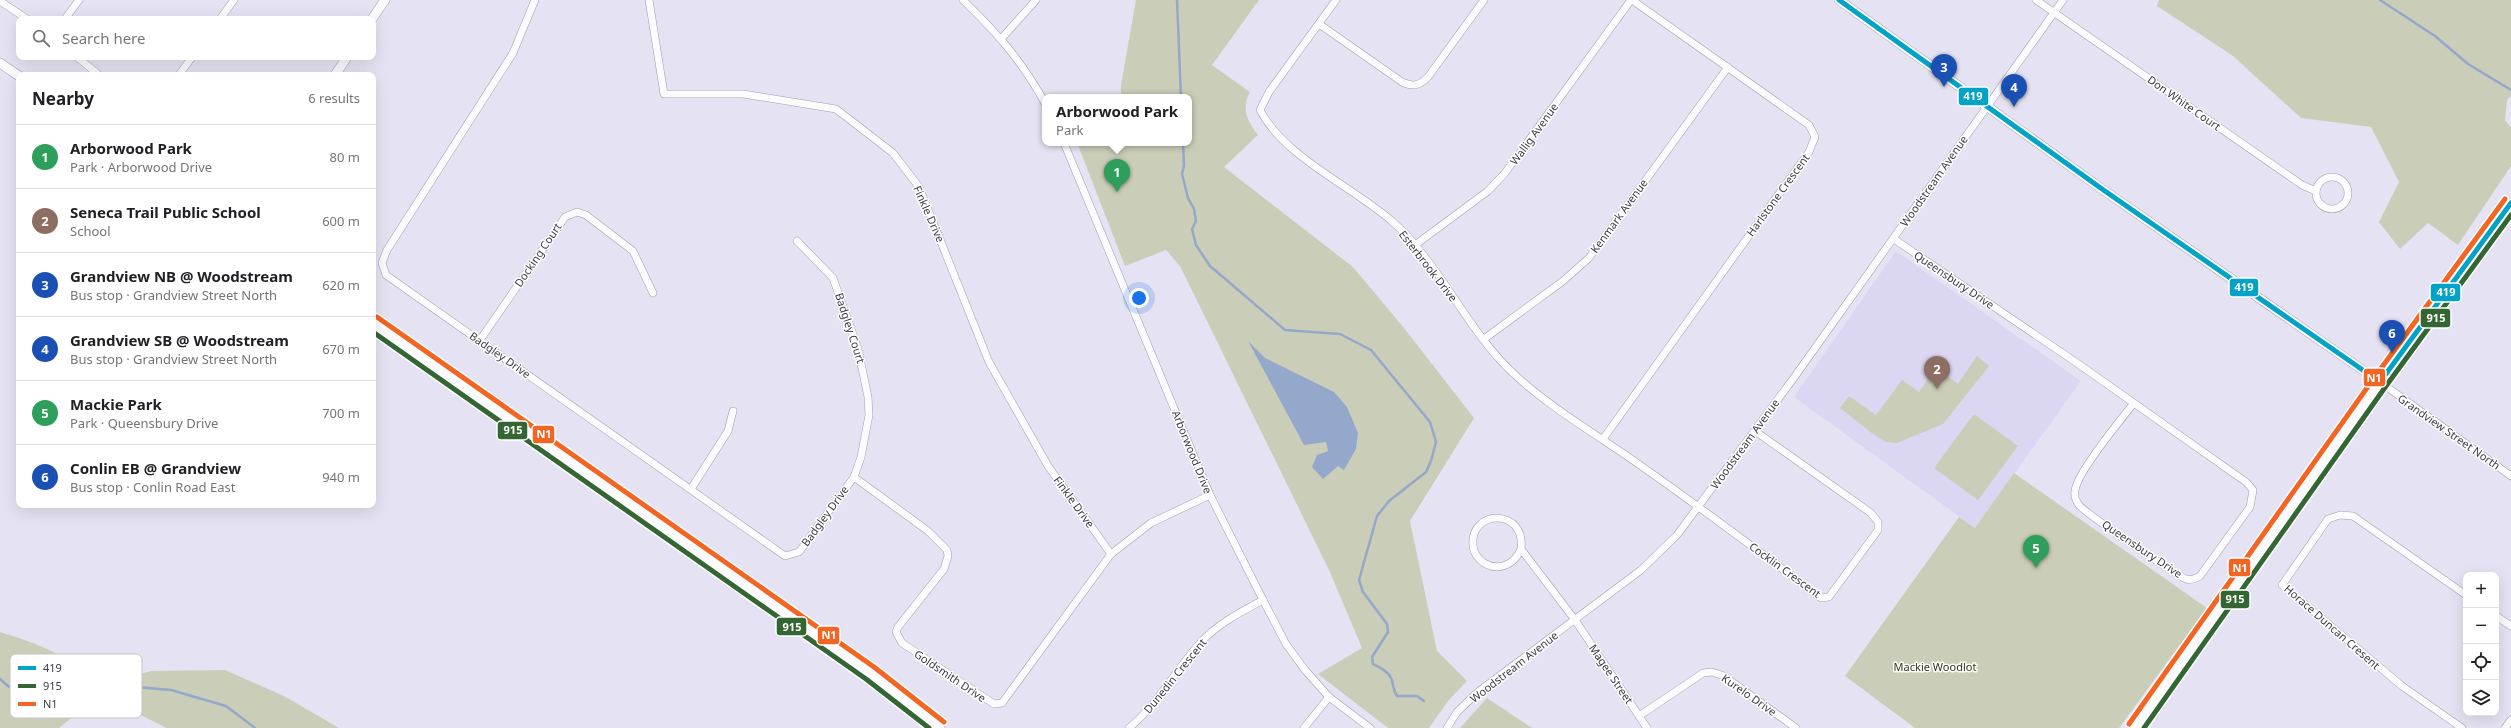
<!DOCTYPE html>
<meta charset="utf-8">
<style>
:root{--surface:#fff;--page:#f2f2f2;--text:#202124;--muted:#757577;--line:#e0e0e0;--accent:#767583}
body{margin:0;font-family:"Noto Sans",sans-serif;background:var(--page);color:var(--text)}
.controls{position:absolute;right:12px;bottom:12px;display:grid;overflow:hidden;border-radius:8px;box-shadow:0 4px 16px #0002}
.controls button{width:36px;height:36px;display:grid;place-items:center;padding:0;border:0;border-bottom:1px solid var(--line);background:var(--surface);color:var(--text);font:20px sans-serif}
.you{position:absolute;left:1139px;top:298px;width:14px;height:14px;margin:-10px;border:3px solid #fff;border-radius:50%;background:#1a73e8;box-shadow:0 0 0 6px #1a73e833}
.badge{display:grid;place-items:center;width:26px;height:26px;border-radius:50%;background:var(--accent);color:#fff;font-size:13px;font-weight:700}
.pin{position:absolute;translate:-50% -33px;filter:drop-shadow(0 1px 2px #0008)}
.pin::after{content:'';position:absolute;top:21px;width:14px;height:12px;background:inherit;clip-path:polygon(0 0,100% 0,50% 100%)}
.popup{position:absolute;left:1042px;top:94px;width:150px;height:52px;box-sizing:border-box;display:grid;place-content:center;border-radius:8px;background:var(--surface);filter:drop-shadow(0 1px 3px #0005);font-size:13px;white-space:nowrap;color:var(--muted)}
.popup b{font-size:15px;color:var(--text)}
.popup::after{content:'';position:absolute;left:50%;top:100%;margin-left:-8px;border:8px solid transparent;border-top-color:var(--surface)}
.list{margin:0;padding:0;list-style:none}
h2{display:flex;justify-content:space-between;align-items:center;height:52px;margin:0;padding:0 16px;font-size:17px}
h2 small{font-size:13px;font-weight:400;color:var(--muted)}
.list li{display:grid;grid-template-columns:26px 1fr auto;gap:12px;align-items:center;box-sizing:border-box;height:64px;padding:0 16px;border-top:1px solid var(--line)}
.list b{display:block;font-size:15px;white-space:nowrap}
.list p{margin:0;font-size:13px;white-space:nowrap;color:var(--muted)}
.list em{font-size:13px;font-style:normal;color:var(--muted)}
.icon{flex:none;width:22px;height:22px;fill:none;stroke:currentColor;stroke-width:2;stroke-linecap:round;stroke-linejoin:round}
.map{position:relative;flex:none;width:2511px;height:728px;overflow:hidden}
.search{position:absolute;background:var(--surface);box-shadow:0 4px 16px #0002;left:16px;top:16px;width:360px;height:44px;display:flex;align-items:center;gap:10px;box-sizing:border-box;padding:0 14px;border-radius:8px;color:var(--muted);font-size:15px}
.panel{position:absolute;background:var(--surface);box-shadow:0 4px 16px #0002;left:16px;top:72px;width:360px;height:436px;border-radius:8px}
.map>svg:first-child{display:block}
.built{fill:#dbd7f3}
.green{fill:#caceb8}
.water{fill:#94a8cb}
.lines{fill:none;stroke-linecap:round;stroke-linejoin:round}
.stream{stroke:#94a8cb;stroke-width:2.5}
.minor-casing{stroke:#a09eaa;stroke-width:8}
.tertiary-casing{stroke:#a09eaa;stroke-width:10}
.minor{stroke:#fbfbfd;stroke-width:7}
.tertiary{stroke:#fbfbfd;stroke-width:9}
.bus-1-casing{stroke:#fff;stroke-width:8}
.bus-2-casing{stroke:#fff;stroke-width:8}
.bus-3-casing{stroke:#fff;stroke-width:8}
.bus-1{stroke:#03a3c7;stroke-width:5}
.bus-2{stroke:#363;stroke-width:5}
.bus-3{stroke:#f26522;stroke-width:5}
.labels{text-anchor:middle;stroke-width:3;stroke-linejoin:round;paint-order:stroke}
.street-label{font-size:11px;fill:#3b3a46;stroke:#fff}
.park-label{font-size:11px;fill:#32370d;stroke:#fff}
.key{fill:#fff;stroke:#c4c4c8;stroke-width:1}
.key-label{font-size:11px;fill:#3b3a46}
.line-badge{stroke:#fff;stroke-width:1.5}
.badge-label{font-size:11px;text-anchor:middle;font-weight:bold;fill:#fff}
</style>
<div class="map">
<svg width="2511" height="728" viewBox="0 0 2511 728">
<rect width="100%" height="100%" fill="#e5e3f3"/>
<path class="built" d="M1896 251 2081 381 1975 528 1794 397Z"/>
<g class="green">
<path d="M1136 0H1259L1212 65 1250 92C1241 108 1247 121 1258 135L1224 167 1353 267 1404 328 1474 418 1410 521 1437 651 1467 681 1448 701 1429 728H1388L1318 674 1362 648 1329 570 1180 266 1166 250 1125 266 1078 145 1084 143H1189V97H1121V85Z"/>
<path d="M2159 0H2511V96L2507 100 2505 120 2511 128V166L2458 245 2428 223 2400 249 2379 222 2399 182 2371 127 2301 118 2233 56 2157 6Z"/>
<path d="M1977 356 1989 366 1943 424 1897 443 1886 442 1873 434 1840 408 1849 396 1876 415 1902 380 1919 392 1936 367 1958 384Z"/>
<path d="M1974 414 2018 446 1978 500 1934 468Z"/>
<path d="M2014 473 2207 608 2119 728H1915L1845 676 1959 517 1975 528Z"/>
<path d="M0 632C23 639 78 656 86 681 89 688 89 696 90 703L59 728H0Z"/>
<path d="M225 670 284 696 339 728H166C147 717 127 711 111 695L115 681 151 671Z"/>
<path d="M1487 698 1532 728H1460Z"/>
</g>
<path class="water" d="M1248 341 1265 358 1334 392 1347 407 1358 433 1356 449 1344 470 1338 466 1323 479 1312 467 1317 455 1328 451 1326 442 1304 445Z"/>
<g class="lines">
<g class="stream">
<path d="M1177 0 1181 97"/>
<path d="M2380 0 2435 36 2468 64 2511 90"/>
<path d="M1183 143 1184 166 1182 174 1188 198 1194 209 1196 221 1192 229 1196 245 1210 266 1285 330 1340 334 1371 350 1430 422 1436 442 1431 461 1426 472 1389 501 1377 516 1359 580 1363 592 1387 624 1388 632 1372 657 1373 664C1379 667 1388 671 1391 678 1394 684 1392 689 1397 696H1417L1424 701"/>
<path d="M0 679 8 686 42 701 124 686 171 690 226 706 255 728"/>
</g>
<defs>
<g id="minor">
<path d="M535 0 513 53 387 250 382 263 386 275 785 556 799 552 854 477 861 457 869 415 868 397 858 349 833 278 797 241"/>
<path d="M649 0 664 94H743L836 109 893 153 919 187 989 362 1048 466 1111 554"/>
<path d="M963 0C998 34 1021 60 1045 103"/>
<path d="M1336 0 1269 92 1260 110C1285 158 1352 186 1393 222 1441 265 1466 329 1513 373 1550 408 1596 434 1637 463 1697 505 1756 549 1814 593L1821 598 1829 597 1878 530V522L1871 513 1755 431"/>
<path d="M2036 0 2302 185 2316 191"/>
<path d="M0 1 27 19"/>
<path d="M65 19 79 0"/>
<path d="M220 19 234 0"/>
<path d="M1319 24 1402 82C1413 87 1419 86 1428 77L1484 0"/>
<path d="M1002 38 1036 0"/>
<path d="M77 57 99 75"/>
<path d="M179 75 192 57"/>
<path d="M1064 143 1210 495 1263 600 1286 644 1305 670 1329 697 1370 728"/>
<circle cx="2332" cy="193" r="16"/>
<path d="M1894 239 2077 363 2246 482 2253 490 2250 507 2200 576C2196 578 2191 581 2186 579 2176 575 2085 513 2079 505 2076 501 2074 495 2075 491 2076 474 2121 419 2134 403"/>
<path d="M1415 245 1488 191 1505 173 1631 0"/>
<path d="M1484 339 1563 281 1589 258 1728 67"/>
<path d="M480 340 565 217 577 212 586 215 633 251 653 293"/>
<path d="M2380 382 2511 476"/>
<path d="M1603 439 1809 152 1815 137 1809 125 1632 0"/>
<path d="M854 477 928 531 947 550 948 556 944 569 898 627 896 632 902 643 994 704 1002 703 1111 554 1151 523 1210 495"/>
<path d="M691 489 728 431 733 411"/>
<path d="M1521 549C1515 564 1499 572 1484 563 1478 559 1473 552 1473 545 1470 509 1526 508 1521 549L1575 620 1647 728"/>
<path d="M2496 616 2511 626"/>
<path d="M1639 716 1703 673 1712 672 1724 676 1796 728"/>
<path d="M1129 728C1159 703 1176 669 1202 641 1219 623 1241 612 1263 600"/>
<path d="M1304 728 1329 697"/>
<path d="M1447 728 1457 712 1478 692 1641 570 1677 535 1793 379 2063 0"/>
<path d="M2462 728 2402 686 2282 585 2328 519 2340 515 2353 516 2466 595"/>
<path d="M2505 728 2511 720"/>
</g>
<g id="tertiary">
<path d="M1839 0 2102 189 2380 382"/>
<path d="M372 19 385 0"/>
<path d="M0 63 19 76"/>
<path d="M335 75 347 57"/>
<path d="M373 323 870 673 940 728"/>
<path d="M2135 728 2380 382 2511 203"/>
</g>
</defs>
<use href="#minor" class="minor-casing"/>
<use href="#tertiary" class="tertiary-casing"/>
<use href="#minor" class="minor"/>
<use href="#tertiary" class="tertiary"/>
<defs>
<g id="bus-1">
<path d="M1839 0 2102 189 2380 382"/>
<path d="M2380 382 2511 203"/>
</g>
<g id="bus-2">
<path d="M373 332 866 679 929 728"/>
<path d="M2144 728 2386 386 2511 215"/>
</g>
<g id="bus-3">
<path d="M377 317 874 667 944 722"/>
<path d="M2129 724 2374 378 2505 199"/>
</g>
</defs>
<use href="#bus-1" class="bus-1-casing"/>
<use href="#bus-2" class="bus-2-casing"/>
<use href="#bus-3" class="bus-3-casing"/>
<use href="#bus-1" class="bus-1"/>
<use href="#bus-2" class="bus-2"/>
<use href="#bus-3" class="bus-3"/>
</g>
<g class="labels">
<g class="street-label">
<text transform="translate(2184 103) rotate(35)" y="4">Don White Court</text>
<text transform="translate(1534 134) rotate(-54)" y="4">Wallig Avenue</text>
<text transform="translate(1934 181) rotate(-55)" y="4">Woodstream Avenue</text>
<text transform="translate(1778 195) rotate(-54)" y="4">Harlstone Crescent</text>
<text transform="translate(929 214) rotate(66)" y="4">Finkle Drive</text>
<text transform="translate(1619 216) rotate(-54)" y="4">Kenmark Avenue</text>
<text transform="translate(538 255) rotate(-56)" y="4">Docking Court</text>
<text transform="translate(1428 266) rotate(52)" y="4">Esterbrook Drive</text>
<text transform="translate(1954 280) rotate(34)" y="4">Queensbury Drive</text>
<text transform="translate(850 328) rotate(72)" y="4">Badgley Court</text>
<text transform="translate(500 355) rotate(35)" y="4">Badgley Drive</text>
<text transform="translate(2449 432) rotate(35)" y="4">Grandview Street North</text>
<text transform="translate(1745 444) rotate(-54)" y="4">Woodstream Avenue</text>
<text transform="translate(1192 452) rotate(68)" y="4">Arborwood Drive</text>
<text transform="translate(1074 502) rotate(54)" y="4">Finkle Drive</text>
<text transform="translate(825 516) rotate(-54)" y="4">Badgley Drive</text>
<text transform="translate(2142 549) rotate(34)" y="4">Queensbury Drive</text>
<text transform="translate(1785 570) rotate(36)" y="4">Cocklin Crescent</text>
<text transform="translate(2332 627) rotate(41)" y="4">Horace Duncan Cresent</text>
<text transform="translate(1514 667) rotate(-38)" y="4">Woodstream Avenue</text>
<text transform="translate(1611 674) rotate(56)" y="4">Magee Street</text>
<text transform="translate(950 676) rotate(34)" y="4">Goldsmith Drive</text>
<text transform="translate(1175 676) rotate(-51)" y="4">Dunedin Crescent</text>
<text transform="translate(1749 695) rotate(35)" y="4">Kurelo Drive</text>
</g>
<g class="park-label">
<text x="1935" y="671">Mackie Woodlot</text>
</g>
</g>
<rect x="10" y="654" width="132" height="64" rx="6" class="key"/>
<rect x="18" y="666" width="18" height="4" fill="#03a3c7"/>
<rect x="18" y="684" width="18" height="4" fill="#363"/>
<rect x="18" y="702" width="18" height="4" fill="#f26522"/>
<g class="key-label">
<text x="43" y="672">419</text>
<text x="43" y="690">915</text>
<text x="43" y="708">N1</text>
</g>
<g class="line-badge">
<rect x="1958" y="87" width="31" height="19" rx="4" fill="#03a3c7"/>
<rect x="2229" y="278" width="30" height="19" rx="4" fill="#03a3c7"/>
<rect x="2430" y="283" width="31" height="19" rx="4" fill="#03a3c7"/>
<rect x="2420" y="308" width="31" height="20" rx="4" fill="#363"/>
<rect x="2363" y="368" width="23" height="19" rx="4" fill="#f26522"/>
<rect x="497" y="421" width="31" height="19" rx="4" fill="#363"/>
<rect x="532" y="425" width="23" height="19" rx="4" fill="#f26522"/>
<rect x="2228" y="558" width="23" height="19" rx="4" fill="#f26522"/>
<rect x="2220" y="590" width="30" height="19" rx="4" fill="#363"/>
<rect x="776" y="617" width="31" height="19" rx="4" fill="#363"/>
<rect x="817" y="626" width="23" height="19" rx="4" fill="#f26522"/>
</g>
<g class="badge-label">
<text x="1973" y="100">419</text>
<text x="2244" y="291">419</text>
<text x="2446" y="296">419</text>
<text x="2436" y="322">915</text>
<text x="2374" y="382">N1</text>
<text x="513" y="434">915</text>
<text x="544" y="438">N1</text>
<text x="2240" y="572">N1</text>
<text x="2235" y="603">915</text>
<text x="792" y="631">915</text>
<text x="829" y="639">N1</text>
</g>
</svg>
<div class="controls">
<button>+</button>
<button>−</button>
<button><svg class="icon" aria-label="locate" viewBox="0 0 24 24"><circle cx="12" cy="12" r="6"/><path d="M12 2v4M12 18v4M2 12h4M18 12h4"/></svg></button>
<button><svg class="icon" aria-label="layers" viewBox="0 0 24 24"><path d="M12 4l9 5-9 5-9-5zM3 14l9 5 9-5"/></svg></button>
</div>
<div class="you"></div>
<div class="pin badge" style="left:1117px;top:192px;background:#2e9e5b">1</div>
<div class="popup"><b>Arborwood Park</b>Park</div>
<div class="pin badge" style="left:1937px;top:389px;background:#8d6e63">2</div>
<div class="pin badge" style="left:1944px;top:87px;background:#1a4fb4">3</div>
<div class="pin badge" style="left:2014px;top:107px;background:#1a4fb4">4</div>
<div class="pin badge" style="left:2036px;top:568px;background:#2e9e5b">5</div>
<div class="pin badge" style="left:2392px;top:353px;background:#1a4fb4">6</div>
<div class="search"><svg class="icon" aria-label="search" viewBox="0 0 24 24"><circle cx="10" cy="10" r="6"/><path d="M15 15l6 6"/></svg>Search here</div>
<section class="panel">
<h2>Nearby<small>6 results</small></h2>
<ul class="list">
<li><span class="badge" style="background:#2e9e5b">1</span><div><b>Arborwood Park</b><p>Park · Arborwood Drive</p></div><em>80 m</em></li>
<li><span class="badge" style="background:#8d6e63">2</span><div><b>Seneca Trail Public School</b><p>School</p></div><em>600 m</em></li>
<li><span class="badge" style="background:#1a4fb4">3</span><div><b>Grandview NB @ Woodstream</b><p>Bus stop · Grandview Street North</p></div><em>620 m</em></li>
<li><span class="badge" style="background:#1a4fb4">4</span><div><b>Grandview SB @ Woodstream</b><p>Bus stop · Grandview Street North</p></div><em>670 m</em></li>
<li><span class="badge" style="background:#2e9e5b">5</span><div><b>Mackie Park</b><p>Park · Queensbury Drive</p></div><em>700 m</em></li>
<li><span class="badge" style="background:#1a4fb4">6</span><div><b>Conlin EB @ Grandview</b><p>Bus stop · Conlin Road East</p></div><em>940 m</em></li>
</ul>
</section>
</div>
